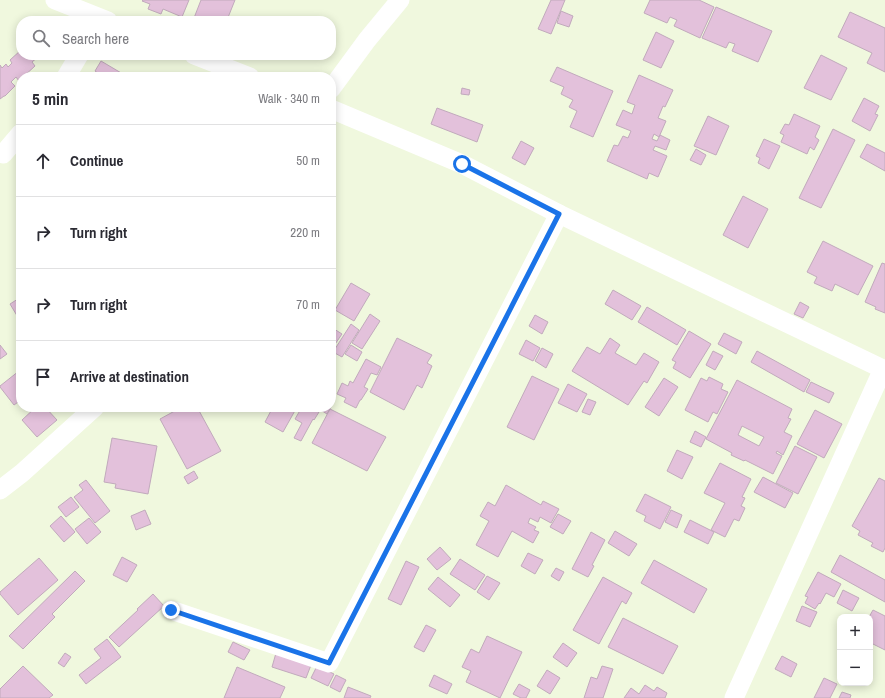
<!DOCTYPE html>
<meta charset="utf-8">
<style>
:root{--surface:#fff;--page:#f2f2f3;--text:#2b2b33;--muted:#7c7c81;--line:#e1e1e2}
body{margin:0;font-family:"Archivo Narrow",sans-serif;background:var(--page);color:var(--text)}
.controls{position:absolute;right:12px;bottom:12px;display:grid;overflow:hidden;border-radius:8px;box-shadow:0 2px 10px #0003}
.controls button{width:36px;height:36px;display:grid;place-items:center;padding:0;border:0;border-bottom:1px solid var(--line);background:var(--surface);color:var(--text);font:20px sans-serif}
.stop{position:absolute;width:12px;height:12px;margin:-9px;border:3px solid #1a73e8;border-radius:50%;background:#fff}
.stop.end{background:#1a73e8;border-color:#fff;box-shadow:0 1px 4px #0008}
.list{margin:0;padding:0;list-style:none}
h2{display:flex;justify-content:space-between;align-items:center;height:52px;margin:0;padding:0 16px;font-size:17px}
h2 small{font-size:13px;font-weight:400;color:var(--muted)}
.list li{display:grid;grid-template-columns:26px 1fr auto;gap:12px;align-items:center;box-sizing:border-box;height:72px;padding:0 16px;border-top:1px solid var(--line)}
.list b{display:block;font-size:15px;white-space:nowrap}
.list em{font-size:13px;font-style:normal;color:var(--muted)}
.icon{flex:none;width:22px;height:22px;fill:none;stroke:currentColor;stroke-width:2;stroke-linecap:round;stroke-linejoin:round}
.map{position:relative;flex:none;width:885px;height:698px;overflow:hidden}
.search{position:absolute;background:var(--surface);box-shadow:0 2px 10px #0003;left:16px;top:16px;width:320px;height:44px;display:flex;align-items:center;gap:10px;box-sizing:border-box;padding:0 14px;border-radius:16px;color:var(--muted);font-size:15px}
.panel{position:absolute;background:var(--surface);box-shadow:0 2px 10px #0003;left:16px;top:72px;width:320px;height:340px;border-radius:16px}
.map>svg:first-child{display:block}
.building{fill:#e3c1db;stroke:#c1aabc;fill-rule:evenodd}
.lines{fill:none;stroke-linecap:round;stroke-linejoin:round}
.minor{stroke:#fff;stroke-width:19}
.route{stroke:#1a73e8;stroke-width:5}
</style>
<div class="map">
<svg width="885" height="698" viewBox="0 0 885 698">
<rect width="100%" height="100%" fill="#f0f8de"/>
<g class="building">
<path d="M143 0H189L182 17 163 9 161 14 148 9 150 4 142 1Z"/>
<path d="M201 0H235L227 20 223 19 222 21H201L194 18Z"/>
<path d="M551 0H565L551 34 538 29Z"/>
<path d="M650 0H699L714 7 700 38 674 26 677 20 670 17 667 23 644 13Z"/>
<path d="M716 7 772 31 758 62 732 51 735 44 729 42 726 48 702 38Z"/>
<path d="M561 11 573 16 569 27 557 23Z"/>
<path d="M850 12 885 28V72L867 63 872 53 838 37Z"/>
<path d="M656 32 674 41 661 68 643 60Z"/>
<path d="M21 50V55H36L38 57 32 62 35 66 23 77H21V79L19 81 16 77 11 82 15 86 5 96H4L0 99V65L2 68 6 64 8 67 12 63 10 60Z"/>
<path d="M821 55 847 68 831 100 804 88Z"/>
<path d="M101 61 128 77H97L99 74 95 71Z"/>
<path d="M557 67 613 91 593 137 570 127 577 111 569 107 573 100 561 94 564 87 550 81Z"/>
<path d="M639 75 673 90 665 107 663 106 658 118 666 121 659 137 654 134 652 139 657 141 660 135 670 140 666 150 655 146 653 150 667 156 658 177 649 173 647 179 607 161 614 145 618 146 623 136 628 138 631 131 616 125 623 110 632 114 635 105 627 102Z"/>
<path d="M462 88 470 90 469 95 461 94Z"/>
<path d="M864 98 879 106 875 114 878 115 870 131 852 121Z"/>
<path d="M437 108 483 125 477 142 431 124Z"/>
<path d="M794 114 820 126 815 137 819 140 814 150 810 147 807 154 781 142 784 135 780 133 785 124 789 125Z"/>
<path d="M708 116 729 126 716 155 694 146Z"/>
<path d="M833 129 855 140 821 208 799 198Z"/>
<path d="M764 139 780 146 769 169 758 163 760 158 756 156Z"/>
<path d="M521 141 534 148 525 165 512 158Z"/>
<path d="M867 144 885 153V171L860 157Z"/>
<path d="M696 149 706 155 701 165 690 160Z"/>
<path d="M743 196 768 209 748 248 723 235Z"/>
<path d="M823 241 873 266 858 295 835 284 832 291 814 283 817 277 807 272Z"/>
<path d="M882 263 885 264V313L875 309 876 307 865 302Z"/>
<path d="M351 283 370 294 354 321 335 310Z"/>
<path d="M613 290 641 306 632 320 605 304Z"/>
<path d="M21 297V318L19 319 10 304Z"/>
<path d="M800 302 809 307 803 318 794 314Z"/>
<path d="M647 307 686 330 677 345 638 322Z"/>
<path d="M370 314 380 321 362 349 352 343Z"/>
<path d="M535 315 548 322 542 334 529 326Z"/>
<path d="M351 324 359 330 342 357 333 352Z"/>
<path d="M331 327 342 334 331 350Z"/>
<path d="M689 331 711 344 690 378 673 368 676 362 672 360Z"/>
<path d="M724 333 742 342 736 354 718 344Z"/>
<path d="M397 338 432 355 427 363 432 366 422 388 417 385 404 410 370 392Z"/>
<path d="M610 338 620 345 615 353 636 365 644 353 659 362 647 383 644 381 628 405 572 371 587 347 600 354Z"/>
<path d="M526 340 540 348 533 361 519 354Z"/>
<path d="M0 345 7 354 0 359Z"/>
<path d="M351 345 362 352 357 361 345 354Z"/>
<path d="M542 348 553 354 546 368 535 361Z"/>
<path d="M713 351 723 356 715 370 706 365Z"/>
<path d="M757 351 810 380 804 392 751 362Z"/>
<path d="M366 359 381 367 377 375 371 373 364 387 368 389 361 400H360L356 408 344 402 346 398 337 394 342 383 348 386 350 381 353 383Z"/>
<path d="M19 371 21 374V400L14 405 0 387V386Z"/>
<path d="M532 376 559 389 534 440 507 427Z"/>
<path d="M709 377 723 384 721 389 728 392 717 414 713 412 708 422 685 410 701 378 707 381Z"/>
<path d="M664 378 678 387 659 416 645 407Z"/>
<path d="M737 380 792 409 788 418 791 419 784 432 792 436 783 455 777 451 776 453 782 456 773 474 745 460 744 461 731 455 732 453 706 439ZM742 426 764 437 759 446 738 435Z"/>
<path d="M811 382 834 393 829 403 806 392Z"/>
<path d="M568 384 587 394 577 412 558 403Z"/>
<path d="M588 399 596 402 590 415 582 412Z"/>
<path d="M36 407H45L57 420 37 437 22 420Z"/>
<path d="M182 407H197L221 451 187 469 160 419Z"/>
<path d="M273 407H297L283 432 265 422Z"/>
<path d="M302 407H310L319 412 314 420 313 419 301 441 294 438 302 423 295 419Z"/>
<path d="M316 407H331L327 414Z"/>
<path d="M330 409 386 437 367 471 312 443Z"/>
<path d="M815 410 842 424 824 458 797 444Z"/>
<path d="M695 431 706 437 701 447 690 442Z"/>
<path d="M112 438 157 446 148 494 115 488 116 484 104 482Z"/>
<path d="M795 446 817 457 798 494 776 483Z"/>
<path d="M677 450 693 457 682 479 667 471Z"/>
<path d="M720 463 751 479 742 497 745 498 741 506 745 508 739 521 734 519 725 537 711 530 725 503 704 493Z"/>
<path d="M194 471 198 478 188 484 184 477Z"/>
<path d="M763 477 793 493 785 508 754 492Z"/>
<path d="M879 478 885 481V548L883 552 871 546 873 543 858 535 860 531 852 526Z"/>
<path d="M86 480 110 511 95 523 74 497 83 490 79 485Z"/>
<path d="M506 485 541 505 543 501 559 509 551 523 540 517 538 522 530 518 528 523 536 527 534 530 539 532 533 543 512 531 498 557 476 545 489 521 480 516 488 502 495 506Z"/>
<path d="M645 494 671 507 660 529 644 521 646 516 636 511Z"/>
<path d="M71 497 79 507 66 517 58 507Z"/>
<path d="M145 510 151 524 136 530 131 516Z"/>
<path d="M671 510 682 515 677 528 665 522Z"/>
<path d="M558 514 571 521 563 534 550 527Z"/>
<path d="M61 516 75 532 64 542 50 526Z"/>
<path d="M89 518 101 532 87 544 75 529Z"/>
<path d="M690 520 714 532 708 544 684 532Z"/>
<path d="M615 531 637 544 629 556 608 543Z"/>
<path d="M591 532 605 540 592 565 594 566 588 577 572 569Z"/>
<path d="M440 547 451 559 437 570 427 559Z"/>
<path d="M528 553 543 560 535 574 521 566Z"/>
<path d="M840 555 885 580V602L831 572Z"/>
<path d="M122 557 137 565 127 582 113 575Z"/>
<path d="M39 558 58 580 18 615 0 594V592Z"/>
<path d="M460 559 485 575 475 590 450 574Z"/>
<path d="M654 560 707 589 694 613 641 583Z"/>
<path d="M406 561 419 567 401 605 388 599Z"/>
<path d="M556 568 564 572 559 581 551 576Z"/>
<path d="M75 571 85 581 52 614 55 617 23 649 9 636Z"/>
<path d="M818 572 841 584 834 597 826 593 820 604 819 603 815 609 805 603 808 597 805 596Z"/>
<path d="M487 576 500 583 489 600 477 592Z"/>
<path d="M438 577 460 595 450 607 428 589Z"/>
<path d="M603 577 632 593 626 604 622 601 599 644 573 630Z"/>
<path d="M843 590 859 598 852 611 837 603Z"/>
<path d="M153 594 164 606 119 647 109 637 138 610 137 609Z"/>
<path d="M802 606 817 612 810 627 796 621Z"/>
<path d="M873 610 885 616V650L871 643 870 644 869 617Z"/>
<path d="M623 618 678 646 663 674 608 647Z"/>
<path d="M426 625 436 630 424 652 414 647Z"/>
<path d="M487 636 522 652 500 698 466 682 471 671 462 667 471 649 479 653Z"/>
<path d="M107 639 121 657 86 684 79 675 101 658 94 649Z"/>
<path d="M233 642 250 650 244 660 228 652Z"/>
<path d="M563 643 577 653 567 667 553 657Z"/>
<path d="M65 653 71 657 64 667 58 663Z"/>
<path d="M276 653 311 665 306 678 272 667Z"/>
<path d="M782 656 797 664 791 677 775 669Z"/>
<path d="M23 666 53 695 49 698H0V689Z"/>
<path d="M317 666 334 674 328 686 311 678Z"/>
<path d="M602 666 613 669 603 698H584L591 677 597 679Z"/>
<path d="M237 667 285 687 280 698H224Z"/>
<path d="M547 670 560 678 550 694 537 686Z"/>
<path d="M336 675 346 680 340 692 330 687Z"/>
<path d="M434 675 452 684 447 694 429 686Z"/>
<path d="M824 678 837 684 830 698H814Z"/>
<path d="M519 684 530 690 526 698H521L513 694Z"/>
<path d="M645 685 654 691 657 687 667 693 665 698H624L631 688 639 694Z"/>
<path d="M348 687 371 696 370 698H344Z"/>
<path d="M842 692 851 695 850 698H839Z"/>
</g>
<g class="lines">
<g class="minor">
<path d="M55 0 108 21"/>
<path d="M194 55 250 77"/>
<path d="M66 77 79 55"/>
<path d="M331 89 367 40 400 0"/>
<path d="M331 109 462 164 559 214 885 370"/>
<path d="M3 154 21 133"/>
<path d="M0 490 22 473 95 407"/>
<path d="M171 610 329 663 559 214"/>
<path d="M734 698 883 369"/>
</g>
</g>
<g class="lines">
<path class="route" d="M171 610 329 663 559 214 462 164"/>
</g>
</svg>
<div class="controls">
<button>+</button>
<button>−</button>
</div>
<div class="stop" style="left:462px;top:164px"></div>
<div class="stop end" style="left:171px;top:610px"></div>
<div class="search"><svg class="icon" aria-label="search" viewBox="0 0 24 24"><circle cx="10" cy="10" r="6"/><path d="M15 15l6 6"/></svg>Search here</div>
<section class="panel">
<h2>5 min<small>Walk · 340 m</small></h2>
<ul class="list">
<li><svg class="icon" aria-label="ahead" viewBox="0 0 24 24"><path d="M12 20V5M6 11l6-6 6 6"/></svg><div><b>Continue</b></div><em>50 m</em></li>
<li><svg class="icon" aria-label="right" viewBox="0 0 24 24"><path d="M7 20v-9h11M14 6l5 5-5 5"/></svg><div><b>Turn right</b></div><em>220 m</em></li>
<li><svg class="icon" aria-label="right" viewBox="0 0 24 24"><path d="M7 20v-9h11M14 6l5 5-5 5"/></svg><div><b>Turn right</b></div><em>70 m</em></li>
<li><svg class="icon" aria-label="arrive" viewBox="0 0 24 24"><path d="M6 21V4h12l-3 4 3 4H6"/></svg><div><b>Arrive at destination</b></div></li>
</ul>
</section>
</div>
